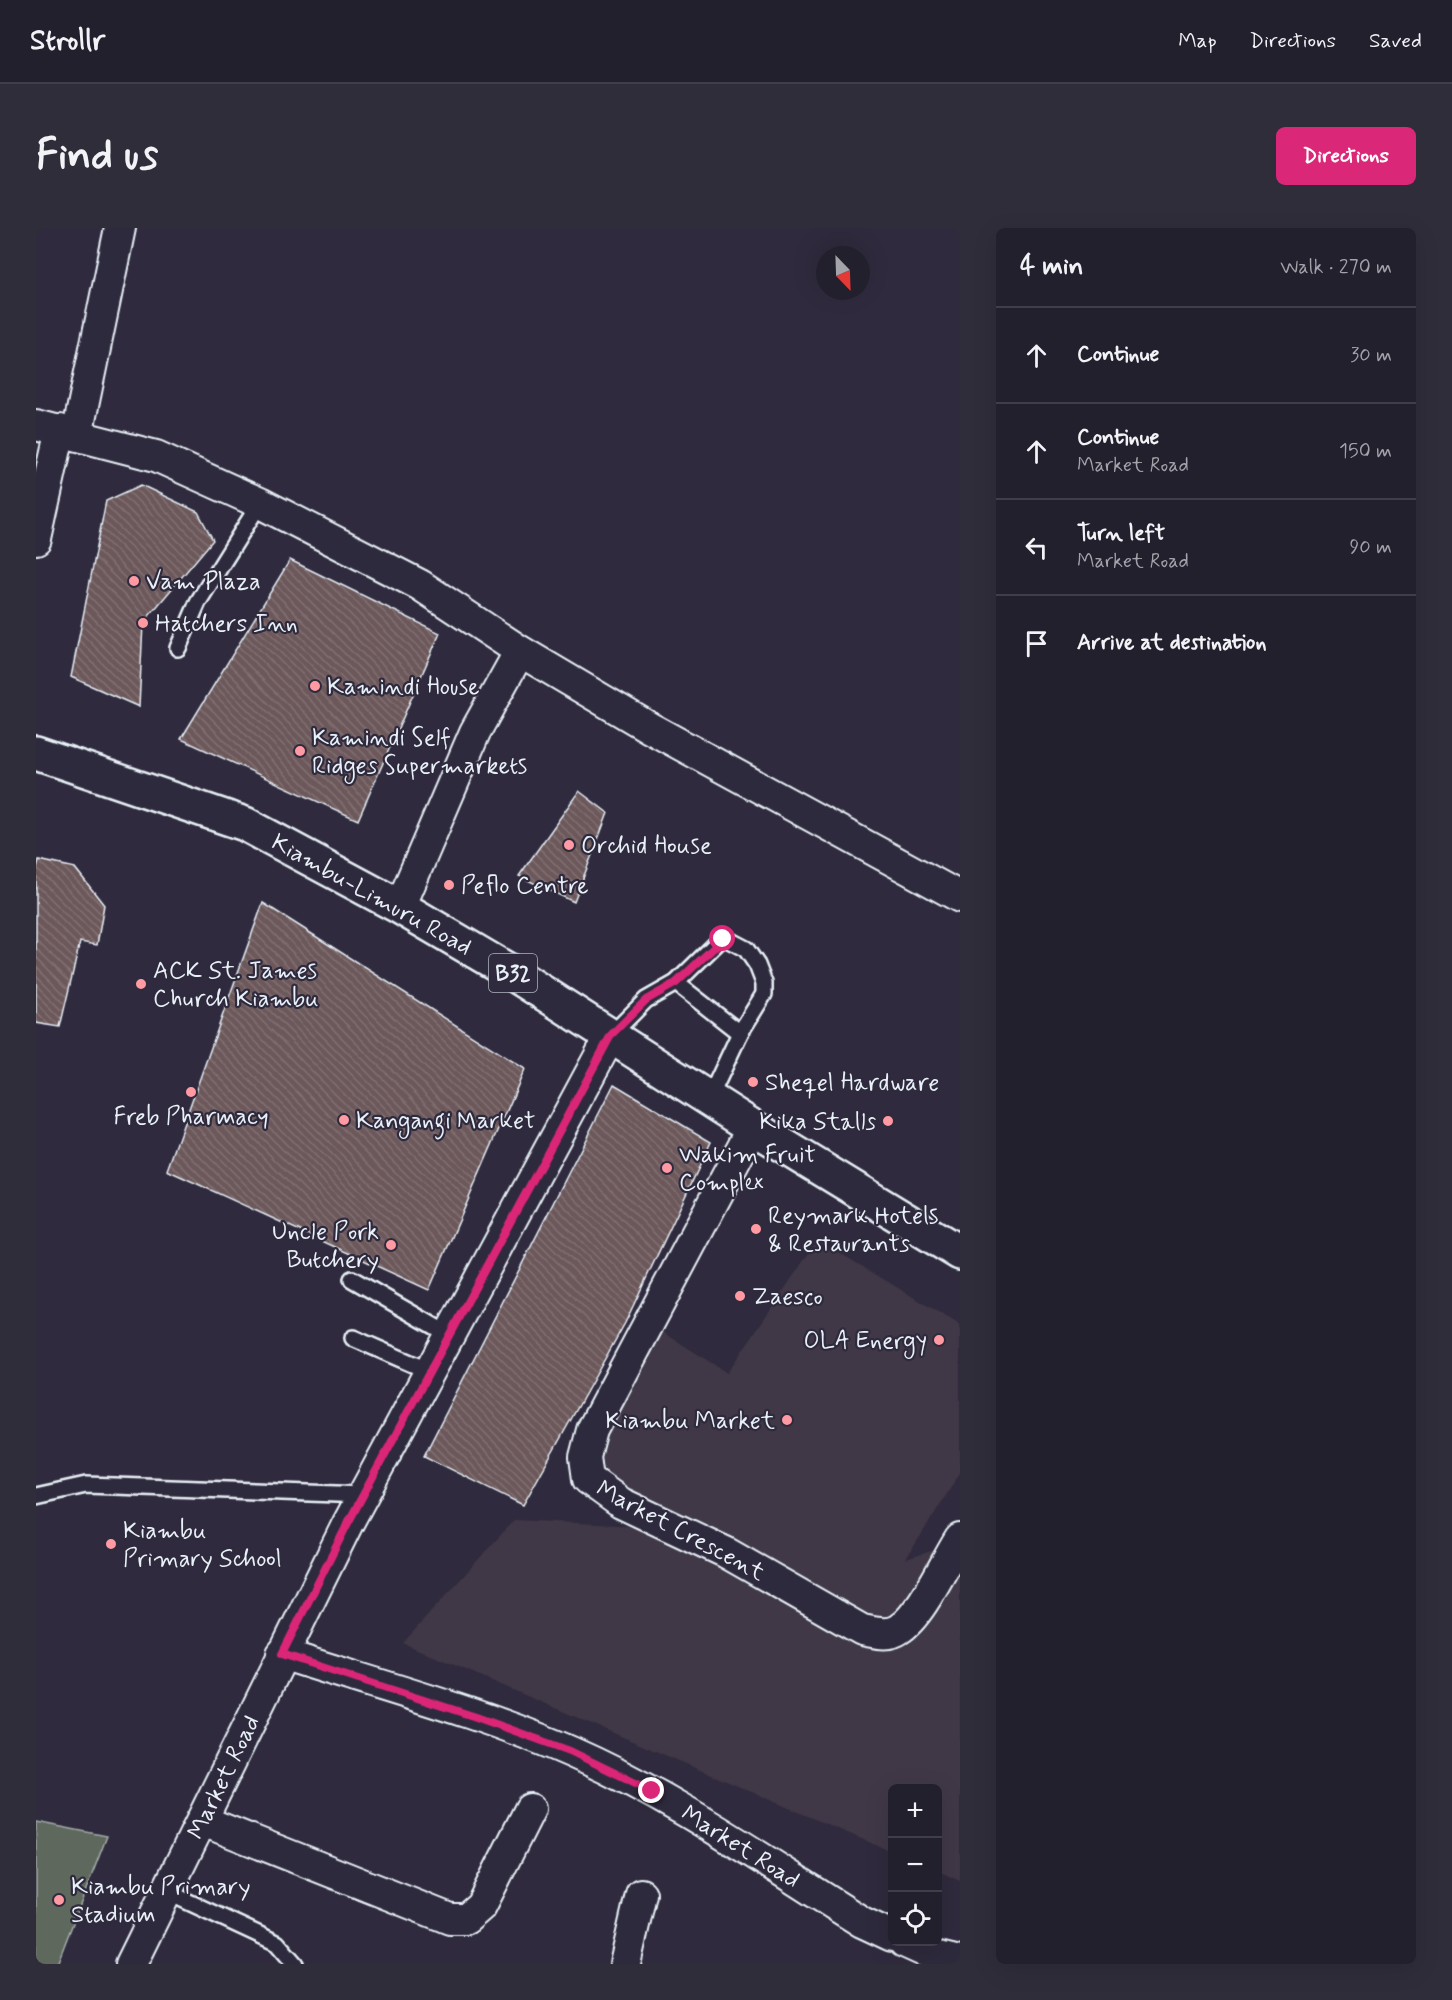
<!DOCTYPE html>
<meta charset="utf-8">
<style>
:root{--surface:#23202e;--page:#2f2d3a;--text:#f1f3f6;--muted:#a3a3aa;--line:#403e4a;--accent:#db2777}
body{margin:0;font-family:Mynerve,sans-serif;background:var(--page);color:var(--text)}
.controls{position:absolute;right:18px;bottom:18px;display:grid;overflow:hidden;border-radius:9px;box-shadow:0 6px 24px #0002}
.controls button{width:54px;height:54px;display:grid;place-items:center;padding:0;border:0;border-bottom:2px solid var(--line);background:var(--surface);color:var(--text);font:30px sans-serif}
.compass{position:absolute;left:780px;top:18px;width:54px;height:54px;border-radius:50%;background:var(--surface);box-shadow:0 6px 24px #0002;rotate:157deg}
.stop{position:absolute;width:18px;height:18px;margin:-14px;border:4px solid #db2777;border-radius:50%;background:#fff}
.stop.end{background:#db2777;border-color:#fff;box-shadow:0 2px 6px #0008}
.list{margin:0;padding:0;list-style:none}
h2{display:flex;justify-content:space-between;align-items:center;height:78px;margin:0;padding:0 24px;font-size:26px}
h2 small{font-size:20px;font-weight:400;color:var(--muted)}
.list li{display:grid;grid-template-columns:39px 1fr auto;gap:18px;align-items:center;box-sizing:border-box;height:96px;padding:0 24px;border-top:2px solid var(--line)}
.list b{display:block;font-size:22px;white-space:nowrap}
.list p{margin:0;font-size:20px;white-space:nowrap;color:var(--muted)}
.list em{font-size:20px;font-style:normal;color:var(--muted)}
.icon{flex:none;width:33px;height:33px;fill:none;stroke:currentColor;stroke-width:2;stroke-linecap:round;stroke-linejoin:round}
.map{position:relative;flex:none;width:924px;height:1736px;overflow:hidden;border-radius:9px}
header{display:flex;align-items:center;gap:36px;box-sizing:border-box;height:84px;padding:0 30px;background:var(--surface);border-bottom:2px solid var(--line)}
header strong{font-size:28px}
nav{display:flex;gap:33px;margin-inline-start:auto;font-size:21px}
.intro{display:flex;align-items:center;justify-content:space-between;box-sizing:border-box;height:144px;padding:0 36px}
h1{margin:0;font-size:42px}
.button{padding:15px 27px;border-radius:9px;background:var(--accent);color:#fff;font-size:21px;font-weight:700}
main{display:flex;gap:36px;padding:0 36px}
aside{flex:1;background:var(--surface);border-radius:9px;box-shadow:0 6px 24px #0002}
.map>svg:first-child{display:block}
.built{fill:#413846}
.pitch{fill:#5e685d;stroke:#a3acaa;stroke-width:1.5}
.building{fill:url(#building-back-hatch);stroke:#e8f1f8;stroke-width:1.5}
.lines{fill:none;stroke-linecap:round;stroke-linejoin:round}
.lane-casing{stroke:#e8f1f8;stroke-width:20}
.street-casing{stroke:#e8f1f8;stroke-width:34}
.highway-casing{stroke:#e8f1f8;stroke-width:38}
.lane{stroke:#2f2a3d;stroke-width:15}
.street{stroke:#2f2a3d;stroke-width:30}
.highway{stroke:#2f2a3d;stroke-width:33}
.route{stroke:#db2777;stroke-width:8}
.poi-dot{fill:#ff9aa2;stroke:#2f2a3d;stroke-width:2}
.labels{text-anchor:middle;stroke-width:4.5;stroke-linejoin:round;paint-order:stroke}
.shield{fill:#2f2a3d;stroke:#b0b5c0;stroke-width:1.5}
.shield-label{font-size:22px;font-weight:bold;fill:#e8f1f8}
.poi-label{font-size:24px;fill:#e8f1f8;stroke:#2f2a3d;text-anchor:start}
.street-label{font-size:24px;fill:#e8f1f8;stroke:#2f2a3d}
</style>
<header>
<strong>Strollr</strong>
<nav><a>Map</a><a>Directions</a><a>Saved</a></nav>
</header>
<div class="intro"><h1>Find us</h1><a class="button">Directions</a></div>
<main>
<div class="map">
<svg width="924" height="1736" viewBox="0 0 924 1736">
<defs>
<pattern id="building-back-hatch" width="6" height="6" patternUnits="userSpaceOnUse" patternTransform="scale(1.5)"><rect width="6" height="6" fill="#6c585a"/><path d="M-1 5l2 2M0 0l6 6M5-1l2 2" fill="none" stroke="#817072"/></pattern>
</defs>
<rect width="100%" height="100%" fill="#2f2a3d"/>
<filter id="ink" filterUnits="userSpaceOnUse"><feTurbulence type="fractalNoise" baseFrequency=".0167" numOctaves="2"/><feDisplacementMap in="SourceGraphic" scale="12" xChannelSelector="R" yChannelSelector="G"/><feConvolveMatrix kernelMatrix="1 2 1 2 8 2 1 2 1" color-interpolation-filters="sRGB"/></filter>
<g filter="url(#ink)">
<path class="built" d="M782 1012 924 1097V1245L870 1331 924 1314V1653L902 1643V1560H856V1624L367 1415 478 1292 581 1297 672 1309 555 1240 624 1102 691 1145Z"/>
<path class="pitch" d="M0 1594 71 1608 21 1736H0Z"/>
<g class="building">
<path d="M105 257 162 284 177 312 107 395 103 479 35 449 70 273Z"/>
<path d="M254 332 404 405 322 592 145 511Z"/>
<path d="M543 563 572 585 538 674 483 648Z"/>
<path d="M3 632 39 640 68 677 61 717 44 714 24 799 0 795V644Z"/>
<path d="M227 675 489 841 393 1062 131 942Z"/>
<path d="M578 856 675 914 589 1095 487 1277 388 1228Z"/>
</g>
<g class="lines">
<defs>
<g id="lane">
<path d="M142 420 162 374 224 275"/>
<path d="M640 755 704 805"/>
<path d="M575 807 610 772 640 755 684 712 691 711 710 721 721 737 728 755V766L704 805 673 871"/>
<path d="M316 1051 415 1108"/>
<path d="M317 1110 395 1144"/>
<path d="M0 1268 50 1257 328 1267"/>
<path d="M131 1664 241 1715 259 1736"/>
</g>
<g id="street">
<path d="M0 197 120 228 224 275 384 357 484 423 614 500 924 669"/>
<path d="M41 207 84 0"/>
<path d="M0 311 24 202"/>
<path d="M364 679 439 504 484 423"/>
<path d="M717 899 556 1202 549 1229 552 1251 585 1275 689 1324 826 1402C838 1404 852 1409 863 1401 885 1388 909 1334 924 1311"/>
<path d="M246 1426C341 1457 444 1484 535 1524 638 1569 731 1635 826 1694L856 1708"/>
<path d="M167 1593 414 1691H430L445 1678 494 1581"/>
<path d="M868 1714 899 1728 924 1734"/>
<path d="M95 1736 312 1295 575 807"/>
<path d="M589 1736 605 1666"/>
</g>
<path id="highway" d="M0 525 209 596 364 679 473 743 717 899 924 1025"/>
</defs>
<use href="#lane" class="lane-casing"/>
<use href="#street" class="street-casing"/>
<use href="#highway" class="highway-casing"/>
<use href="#lane" class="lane"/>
<use href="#street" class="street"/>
<use href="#highway" class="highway"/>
</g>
</g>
<g class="lines" filter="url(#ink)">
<path class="route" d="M616 1563 534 1523 440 1489 246 1426 312 1295 575 807 610 772 640 755 687 711"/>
</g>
<g class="poi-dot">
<circle cx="98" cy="353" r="6"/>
<circle cx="107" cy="395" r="6"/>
<circle cx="279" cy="458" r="6"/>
<circle cx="264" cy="523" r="6"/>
<circle cx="533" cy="617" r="6"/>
<circle cx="413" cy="657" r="6"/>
<circle cx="105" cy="756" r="6"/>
<circle cx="717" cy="854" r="6"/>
<circle cx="155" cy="864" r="6"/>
<circle cx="308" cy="892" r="6"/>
<circle cx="852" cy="893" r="6"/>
<circle cx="631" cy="940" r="6"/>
<circle cx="720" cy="1001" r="6"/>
<circle cx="355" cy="1017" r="6"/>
<circle cx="704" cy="1068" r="6"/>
<circle cx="903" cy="1112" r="6"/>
<circle cx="751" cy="1192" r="6"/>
<circle cx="75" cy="1316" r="6"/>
<circle cx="23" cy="1672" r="6"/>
</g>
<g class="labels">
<rect class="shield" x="453" y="726" width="48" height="38" rx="4.5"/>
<g class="shield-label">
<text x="477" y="753">B32</text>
</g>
<g class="poi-label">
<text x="110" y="361">Vam Plaza</text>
<text x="119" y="403">Hatchers Inn</text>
<text x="291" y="466">Kamindi House</text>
<text x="276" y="517">Kamindi Self<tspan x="276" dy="28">Ridges Supermarkets</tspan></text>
<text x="545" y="625">Orchid House</text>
<text x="425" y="665">Peflo Centre</text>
<text x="117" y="750">ACK St. James<tspan x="117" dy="28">Church Kiambu</tspan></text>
<text x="729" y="862">Sheqel Hardware</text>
<text x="155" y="896" text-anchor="middle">Freb Pharmacy</text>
<text x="320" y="900">Kangangi Market</text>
<text x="840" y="901" text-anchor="end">Kika Stalls</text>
<text x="643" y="934">Wakim Fruit<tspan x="643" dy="28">Complex</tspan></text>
<text x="732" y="995">Reymark Hotels<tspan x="732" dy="28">&amp; Restaurants</tspan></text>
<text x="343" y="1011" text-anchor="end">Uncle Pork<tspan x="343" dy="28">Butchery</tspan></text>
<text x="716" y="1076">Zaesco</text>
<text x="891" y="1120" text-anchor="end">OLA Energy</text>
<text x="739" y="1200" text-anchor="end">Kiambu Market</text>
<text x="87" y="1310">Kiambu<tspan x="87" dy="28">Primary School</tspan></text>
<text x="35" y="1666">Kiambu Primary<tspan x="35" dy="28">Stadium</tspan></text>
</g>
<g class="street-label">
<text transform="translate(336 666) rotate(29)" y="8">Kiambu-Limuru Road</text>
<text transform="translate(645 1302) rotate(28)" y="8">Market Crescent</text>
<text transform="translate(187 1549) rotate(-64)" y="8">Market Road</text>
<text transform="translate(705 1618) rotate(32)" y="8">Market Road</text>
</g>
</g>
</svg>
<div class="controls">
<button>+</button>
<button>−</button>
<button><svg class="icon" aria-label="locate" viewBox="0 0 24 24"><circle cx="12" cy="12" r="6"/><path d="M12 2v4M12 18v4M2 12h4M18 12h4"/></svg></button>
</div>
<svg class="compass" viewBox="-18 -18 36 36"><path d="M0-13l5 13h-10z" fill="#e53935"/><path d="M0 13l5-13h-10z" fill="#a3a3aa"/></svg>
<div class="stop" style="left:687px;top:711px"></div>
<div class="stop end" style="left:616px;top:1563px"></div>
</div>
<aside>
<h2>4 min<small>Walk · 270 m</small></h2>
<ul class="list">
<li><svg class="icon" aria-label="ahead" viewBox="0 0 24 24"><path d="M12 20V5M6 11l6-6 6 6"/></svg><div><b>Continue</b></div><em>30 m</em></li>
<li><svg class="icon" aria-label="ahead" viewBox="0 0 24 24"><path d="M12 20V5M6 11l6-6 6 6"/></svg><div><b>Continue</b><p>Market Road</p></div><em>150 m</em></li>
<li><svg class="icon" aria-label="left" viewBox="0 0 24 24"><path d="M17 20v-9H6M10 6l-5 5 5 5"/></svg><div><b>Turn left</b><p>Market Road</p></div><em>90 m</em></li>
<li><svg class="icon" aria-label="arrive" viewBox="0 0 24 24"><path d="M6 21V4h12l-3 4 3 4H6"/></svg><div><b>Arrive at destination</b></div></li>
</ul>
</aside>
</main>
